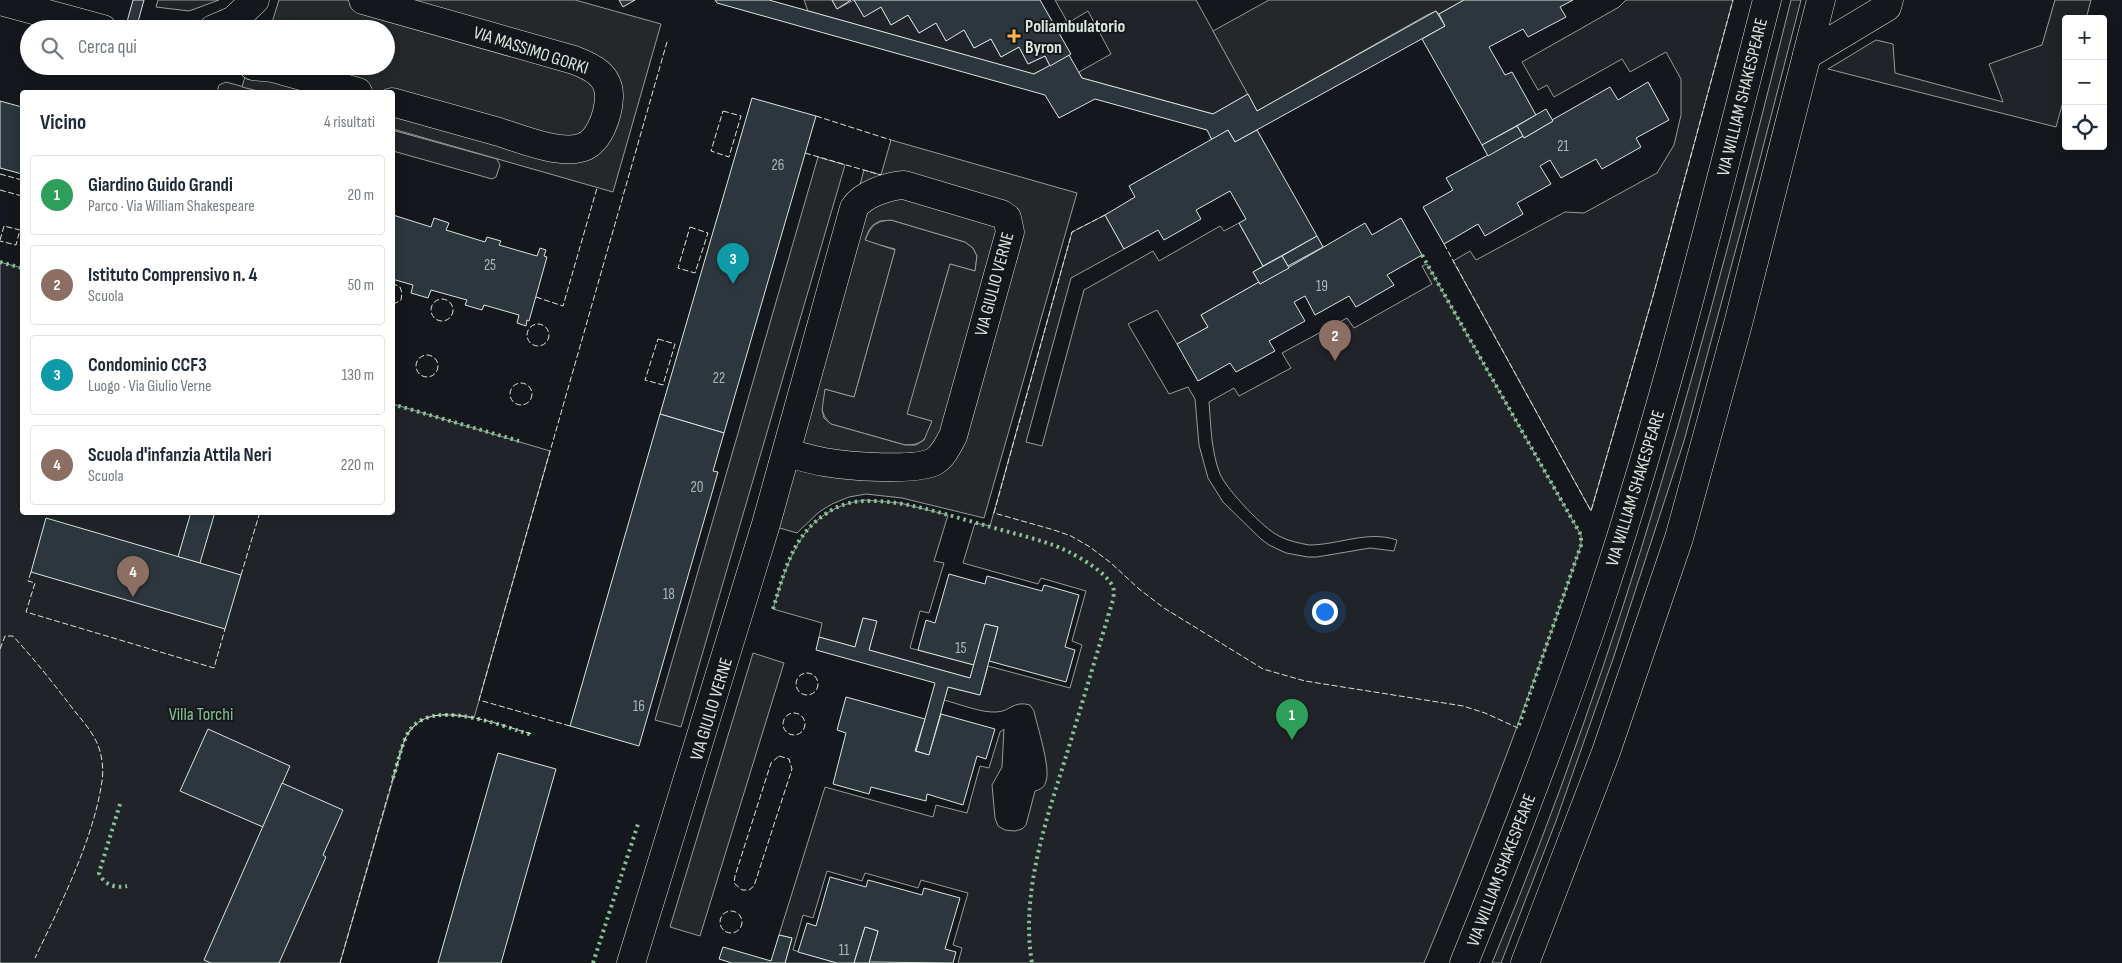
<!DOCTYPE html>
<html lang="it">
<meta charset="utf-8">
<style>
:root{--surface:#fff;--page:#f2f2f3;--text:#1f2937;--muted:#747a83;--line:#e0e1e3;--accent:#0f766e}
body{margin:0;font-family:"Sofia Sans Condensed",sans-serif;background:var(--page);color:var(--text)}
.controls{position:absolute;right:15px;top:15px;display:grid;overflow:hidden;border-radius:5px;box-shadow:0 2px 12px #0003}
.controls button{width:45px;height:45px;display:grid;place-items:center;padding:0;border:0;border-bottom:1px solid var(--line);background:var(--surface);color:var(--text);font:25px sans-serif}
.you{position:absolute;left:1324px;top:611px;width:18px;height:18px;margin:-12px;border:4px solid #fff;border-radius:50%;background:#1a73e8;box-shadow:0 0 0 8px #1a73e833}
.badge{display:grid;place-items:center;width:32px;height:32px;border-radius:50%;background:var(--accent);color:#fff;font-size:16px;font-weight:700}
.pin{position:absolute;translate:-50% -41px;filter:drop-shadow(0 1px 2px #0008)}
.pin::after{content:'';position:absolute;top:26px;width:18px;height:15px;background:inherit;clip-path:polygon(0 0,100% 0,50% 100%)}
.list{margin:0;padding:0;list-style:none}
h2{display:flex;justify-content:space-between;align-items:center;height:65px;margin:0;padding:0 20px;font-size:21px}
h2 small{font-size:16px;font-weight:400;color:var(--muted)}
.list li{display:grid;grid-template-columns:32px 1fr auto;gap:15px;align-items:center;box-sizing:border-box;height:80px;margin:0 10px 10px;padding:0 10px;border:1px solid var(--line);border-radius:5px}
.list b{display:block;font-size:19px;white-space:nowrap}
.list p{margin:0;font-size:16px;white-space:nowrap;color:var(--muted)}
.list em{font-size:16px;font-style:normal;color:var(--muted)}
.icon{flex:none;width:28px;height:28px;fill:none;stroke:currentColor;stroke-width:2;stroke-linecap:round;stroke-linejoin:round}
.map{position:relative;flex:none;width:2122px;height:963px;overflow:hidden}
.search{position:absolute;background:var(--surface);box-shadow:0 2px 12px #0003;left:20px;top:20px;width:375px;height:55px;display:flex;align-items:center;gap:12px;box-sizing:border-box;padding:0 18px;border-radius:28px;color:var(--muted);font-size:19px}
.panel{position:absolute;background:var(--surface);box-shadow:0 2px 12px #0003;left:20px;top:90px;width:375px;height:425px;border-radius:5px}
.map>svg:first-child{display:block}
.green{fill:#202428;stroke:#939e99}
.parking{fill:#24282b;stroke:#939e99;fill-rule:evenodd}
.building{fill:#2c363c;stroke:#d8e6dc}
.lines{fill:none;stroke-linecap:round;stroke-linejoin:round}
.minor-casing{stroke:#d8e6dc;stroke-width:29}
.major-casing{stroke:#d8e6dc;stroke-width:29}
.minor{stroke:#14181c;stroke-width:28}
.major{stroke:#14181c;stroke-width:28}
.hedge{stroke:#8ac095;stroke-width:4;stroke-dasharray:2.5 4;stroke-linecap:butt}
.fence{stroke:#d8e6dc;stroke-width:1;stroke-dasharray:6 2.5;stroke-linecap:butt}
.poi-dot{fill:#ffb74d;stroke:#14181c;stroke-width:2}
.labels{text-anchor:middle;stroke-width:4;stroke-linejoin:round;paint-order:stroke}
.number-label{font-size:15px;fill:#adbab4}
.poi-label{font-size:18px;font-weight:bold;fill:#d8e6dc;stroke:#14181c;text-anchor:start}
.street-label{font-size:18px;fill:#d8e6dc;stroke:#14181c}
.park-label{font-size:18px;fill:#8ac095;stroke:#14181c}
</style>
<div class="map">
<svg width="2122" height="963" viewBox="0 0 2122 963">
<rect width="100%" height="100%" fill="#14181c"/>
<g class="green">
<path d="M158 0H219L189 11 156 7Z"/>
<path d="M804 0H832L837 9 854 0 864 16 881 7 891 25 908 15 919 33 936 23 946 40 964 30 974 48 991 39 1001 57 1019 47 1028 64 1045 56 1050 66 1033 74 808 11Z"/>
<path d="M1055 0H1196L1248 94 1213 114 1082 78 1079 72 1111 54 1088 11 1068 23Z"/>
<path d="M1626 0H1733L1653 296 1591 511 1453 261 1470 251 1476 260 1565 212 1584 213 1657 173 1674 145 1681 115V79L1666 52 1630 72 1622 59 1554 97 1547 85 1538 90 1522 62 1619 7Z"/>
<path d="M1791 0H1801L1754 182 1684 441 1613 659 1556 821 1501 963H1492C1622 653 1710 326 1791 0Z"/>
<path d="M2055 0H2091L2086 19H2066V91L2056 127 1828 69 1876 40 1893 44 1895 73 2003 102 1989 64 2042 45Z"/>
<path d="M226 82 262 92H217L219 85Z"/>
<path d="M392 130 497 159 500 165 496 177 492 179 393 151Z"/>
<path d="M1105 215 1124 249 1071 278 1026 442 1042 446 1084 290 1153 251 1159 261 1220 226 1224 231 1239 223 1263 266 1253 272 1259 282 1201 315 1208 327 1177 344 1157 310 1128 324 1169 394 1188 387 1195 399 1199 445 1208 478 1223 502 1261 539 1269 545 1286 553 1308 557H1317L1370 548 1394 551 1397 540C1367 530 1339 545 1309 545 1299 543 1288 541 1279 536 1264 529 1227 490 1220 474 1211 451 1211 426 1209 402L1234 388 1239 396 1291 368 1282 353 1347 318 1354 328 1432 284 1422 266 1427 264 1581 535V545C1534 687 1481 825 1424 963H958L962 948 953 945 968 893 921 880 918 888 865 873 862 881 827 871 813 918 803 915 793 950 837 963H785L792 938 779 935 825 787 933 817 936 805 967 813 980 766 989 768 1000 732 1004 729 1002 767 992 785 995 818 998 826 1005 830 1015 831 1022 829 1026 825 1035 791C1041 789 1044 788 1046 781 1051 768 1037 726 1034 711L1030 705C1013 700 1010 712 996 712 982 713 959 704 944 700L948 687 980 695 988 666 1070 688 1082 645 1072 641 1086 591 1041 578 1038 584 963 563 975 523 990 526 1072 232Z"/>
<path d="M891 220 965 242 973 248 977 256 975 271 950 264 908 414 932 421C927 438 924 445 905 445L831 424C819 413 821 403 825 389L854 397 895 249 865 241C870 226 876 221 891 220Z"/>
<path d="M0 262 22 268V512H392L393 404 550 451 474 718C445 714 421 709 405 739L340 963H0Z"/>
<path d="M865 500 900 503 948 515 934 561 944 563 929 613 920 611 910 648 974 665 970 678 869 650 876 621 863 618 855 647 819 637 822 623 773 609C789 557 802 509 865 500Z"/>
</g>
<g class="parking">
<path d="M279 0H575L661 24 613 192 393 129 392 92H262L242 87 248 66H386V29H270Z"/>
<path d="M1269 0H1464L1439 14 1436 11 1427 15 1257 111 1213 31Z"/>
<path d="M891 140 1077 193 984 518 902 498 866 494 849 497 832 504 819 512 797 533 766 524 864 170 881 175ZM891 220 965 242 973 248 977 256 975 271 950 264 907 414 932 421 924 440 916 445H905L831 424 824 418 822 410 825 389 854 397 895 250 865 240 869 230 873 225 880 221Z"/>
<path d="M818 157 845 165 681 727 655 720Z"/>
<path d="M753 653 784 663 700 936 670 927Z"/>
</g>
<g class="building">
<path d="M133 0H144L136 29H125Z"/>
<path d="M619 0H635L623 7Z"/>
<path d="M715 0H769L1034 74 1069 55 1082 78 1213 114 1248 94 1257 111 1436 11 1445 26 1235 142 1228 130 1212 140 1207 130 1095 99 1059 118 1045 95 717 3Z"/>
<path d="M832 0H851L837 9Z"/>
<path d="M854 0H1040L1071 54 1050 66 1045 56 1028 64 1019 47 1001 57 991 39 974 48 964 30 946 41 936 23 919 33 908 15 891 25 881 7 864 17Z"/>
<path d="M1464 0H1573L1560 7 1566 17 1528 37 1523 29 1489 47 1505 75 1512 72 1536 115 1482 145 1422 39 1445 26 1439 14Z"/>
<path d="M1648 82 1669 120 1636 138 1641 147 1602 169 1596 159 1561 178 1550 160 1540 166 1551 184 1517 203 1523 214 1485 236 1478 224 1444 244 1423 207 1453 190 1446 178 1523 136 1524 138 1553 121 1552 120 1610 87 1618 100Z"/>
<path d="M752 98 816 116 724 433 660 414Z"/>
<path d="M0 101 22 107V174L0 168Z"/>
<path d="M1546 109 1553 121 1524 138 1517 126Z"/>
<path d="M1517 126 1523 136 1488 156 1482 145Z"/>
<path d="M1228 130 1235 142 1257 130 1317 236 1263 266 1239 223 1246 219 1230 191 1196 210 1201 219 1164 240 1158 230 1124 249 1105 215 1135 197 1129 186Z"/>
<path d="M392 210 395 211 393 215 431 227 434 218 449 223 446 230 485 242 487 237 501 241 499 245 537 256 540 248 546 250 544 256 547 257 529 321 527 320 526 326 517 323 519 315 484 305 482 310 465 305 467 300 431 290 428 298 411 293 413 285 392 279Z"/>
<path d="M1401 218 1422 255 1387 275 1394 285 1356 307 1349 296 1315 315 1305 296 1294 302 1305 321 1269 341 1275 351 1236 372 1230 363 1198 381 1177 344 1208 327 1201 315 1259 282 1260 284 1365 223 1372 235Z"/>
<path d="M1317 236 1323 247 1288 266 1282 256Z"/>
<path d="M1282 256 1289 268 1260 284 1253 272Z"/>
<path d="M660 414 724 433 713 471 718 472 639 746 570 726Z"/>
<path d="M191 512H215L200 563 178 557Z"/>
<path d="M46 518 241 575 225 629 31 572Z"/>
<path d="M949 574 985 584 987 576 1042 591 1044 585 1079 595 1065 647 1075 650 1066 682 989 661 998 627 985 624 974 665 918 650 926 620 935 623Z"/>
<path d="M863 618 877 621 869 650 970 678 985 624 998 627 980 695 948 687 929 755 916 751 935 683 816 650 819 637 855 647Z"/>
<path d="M846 697 925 719 915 751 929 755 941 714 995 729 986 759 977 756 963 805 927 794 926 801 871 787 869 794 833 784 846 733 837 730Z"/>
<path d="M208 729 290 766 263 827 180 791Z"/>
<path d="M498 753 556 769 501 963H438Z"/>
<path d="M282 783 343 810 323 855 326 857 279 963H211L204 960Z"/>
<path d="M830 877 866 887 868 880 922 895 924 888 960 898 945 949 956 952 953 963 869 962 878 931 865 927 854 963H837L798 952 807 923 816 926Z"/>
<path d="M865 927 878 931 869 963H854Z"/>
<path d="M779 935 792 938 785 963H732L719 959 723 947 771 961Z"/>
</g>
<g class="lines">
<defs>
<g id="minor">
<path d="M363 0 574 60C592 67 610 75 609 98 608 115 599 144 580 148 558 154 521 139 499 132 463 122 428 112 392 102"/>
<path d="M0 1 103 29"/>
<path d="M213 29 234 20 255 0"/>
<path d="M1807 55 1887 7 1889 0"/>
<path d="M253 66 273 68 358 92"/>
<path d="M631 963 766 524 854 208C863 194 888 186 904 185L1001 214 1007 218 1010 232 953 436C948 445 944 455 935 461 917 472 846 466 824 462 812 460 799 456 787 453"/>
</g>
<g id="major">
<path d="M1464 963C1511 847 1557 730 1597 611 1664 411 1714 205 1767 0"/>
<path d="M1525 963 1606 752 1679 538 1738 324 1821 0"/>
</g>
</defs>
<use href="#minor" class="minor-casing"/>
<use href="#major" class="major-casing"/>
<use href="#minor" class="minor"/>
<use href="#major" class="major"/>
<g class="hedge">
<path d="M1422 255 1581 535V545L1518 728"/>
<path d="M0 262 22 268"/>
<path d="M392 404 519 441"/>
<path d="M773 609C784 573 792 535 827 513 838 505 852 501 866 501 906 500 946 515 984 525 1007 532 1031 537 1053 545 1070 551 1100 568 1110 582 1115 588 1114 593 1113 600 1098 650 1083 700 1068 750 1047 818 1020 892 1032 963"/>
<path d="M393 778C398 763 401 745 409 731 432 697 502 726 532 735"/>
<path d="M120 804 99 873C103 884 116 889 127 886"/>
<path d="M593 963 639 821"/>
</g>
<g class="fence">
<path d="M723 111 741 116 729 157 711 151Z"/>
<path d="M816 116 891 140"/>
<path d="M805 153 881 175"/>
<path d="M0 174 22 180"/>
<path d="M0 190 22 196"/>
<path d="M1105 215 1072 232 994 513 1054 530 1071 536 1090 547 1111 563 1139 589 1164 608 1263 669 1305 681 1463 706 1485 713 1518 728"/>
<path d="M690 227 708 233 695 273 678 268Z"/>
<path d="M0 240 4 226 20 230 16 245 0 241"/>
<path d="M1444 244 1591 511 1653 296 1733 0"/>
<path d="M392 283 400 287 402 293 401 300 392 305"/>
<path d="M536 297 563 306 597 188"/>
<circle cx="442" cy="310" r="11"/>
<circle cx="538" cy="335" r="11"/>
<path d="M658 339 675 344 663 385 645 380Z"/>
<circle cx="427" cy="366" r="11"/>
<circle cx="521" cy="394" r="11"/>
<path d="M31 572 28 581 35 583 26 612 214 668 225 629"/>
<path d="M241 575 260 512"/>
<path d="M0 649 5 636H13C34 659 54 684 73 709 81 719 92 731 97 743 102 754 104 769 102 781 94 838 60 906 35 958"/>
<circle cx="807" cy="684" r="11"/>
<circle cx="794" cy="724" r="11"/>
<path d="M570 726 479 700 667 42"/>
<path d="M779 756 789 759 792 769 754 886 749 890H742L734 883 735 876 771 763Z"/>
<circle cx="731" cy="922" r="11"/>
<path d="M340 963 400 753C403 743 406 733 414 726 439 700 502 726 532 734"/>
</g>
</g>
<path class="poi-dot" d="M1011.5 28.5h5v5h5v5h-5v5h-5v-5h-5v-5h5z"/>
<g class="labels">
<g class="number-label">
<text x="1563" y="151">21</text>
<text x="778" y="170">26</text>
<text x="490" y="270">25</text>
<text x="1322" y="291">19</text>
<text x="719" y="383">22</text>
<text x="697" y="492">20</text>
<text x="669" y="599">18</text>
<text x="961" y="653">15</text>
<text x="639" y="711">16</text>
<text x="844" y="955">11</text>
</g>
<g class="poi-label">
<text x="1025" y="32">Poliambulatorio<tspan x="1025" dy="21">Byron</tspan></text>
</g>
<g class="street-label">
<text transform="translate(531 50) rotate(18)" y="6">VIA MASSIMO GORKI</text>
<text transform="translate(1742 97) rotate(-76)" y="6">VIA WILLIAM SHAKESPEARE</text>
<text transform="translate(994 284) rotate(-75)" y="6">VIA GIULIO VERNE</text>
<text transform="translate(1635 488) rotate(-73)" y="6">VIA WILLIAM SHAKESPEARE</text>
<text transform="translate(711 709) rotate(-73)" y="6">VIA GIULIO VERNE</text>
<text transform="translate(1501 870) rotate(-69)" y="6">VIA WILLIAM SHAKESPEARE</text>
</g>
<g class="park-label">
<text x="201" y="720">Villa Torchi</text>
</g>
</g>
</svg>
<div class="controls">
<button>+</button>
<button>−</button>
<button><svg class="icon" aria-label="locate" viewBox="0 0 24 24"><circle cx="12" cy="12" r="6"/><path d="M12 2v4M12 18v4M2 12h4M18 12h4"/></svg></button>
</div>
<div class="you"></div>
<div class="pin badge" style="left:1292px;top:740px;background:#2e9e5b">1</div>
<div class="pin badge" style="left:1335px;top:361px;background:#8d6e63">2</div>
<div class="pin badge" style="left:733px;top:284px;background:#0f9aa8">3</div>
<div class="pin badge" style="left:133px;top:597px;background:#8d6e63">4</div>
<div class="search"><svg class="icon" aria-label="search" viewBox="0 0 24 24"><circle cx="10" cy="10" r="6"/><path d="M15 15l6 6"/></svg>Cerca qui</div>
<section class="panel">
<h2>Vicino<small>4 risultati</small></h2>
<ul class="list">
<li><span class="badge" style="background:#2e9e5b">1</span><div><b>Giardino Guido Grandi</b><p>Parco · Via William Shakespeare</p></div><em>20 m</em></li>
<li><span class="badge" style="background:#8d6e63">2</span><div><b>Istituto Comprensivo n. 4</b><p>Scuola</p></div><em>50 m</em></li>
<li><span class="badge" style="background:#0f9aa8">3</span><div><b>Condominio CCF3</b><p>Luogo · Via Giulio Verne</p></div><em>130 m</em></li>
<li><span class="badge" style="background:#8d6e63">4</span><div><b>Scuola d'infanzia Attila Neri</b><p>Scuola</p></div><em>220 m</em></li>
</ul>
</section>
</div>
